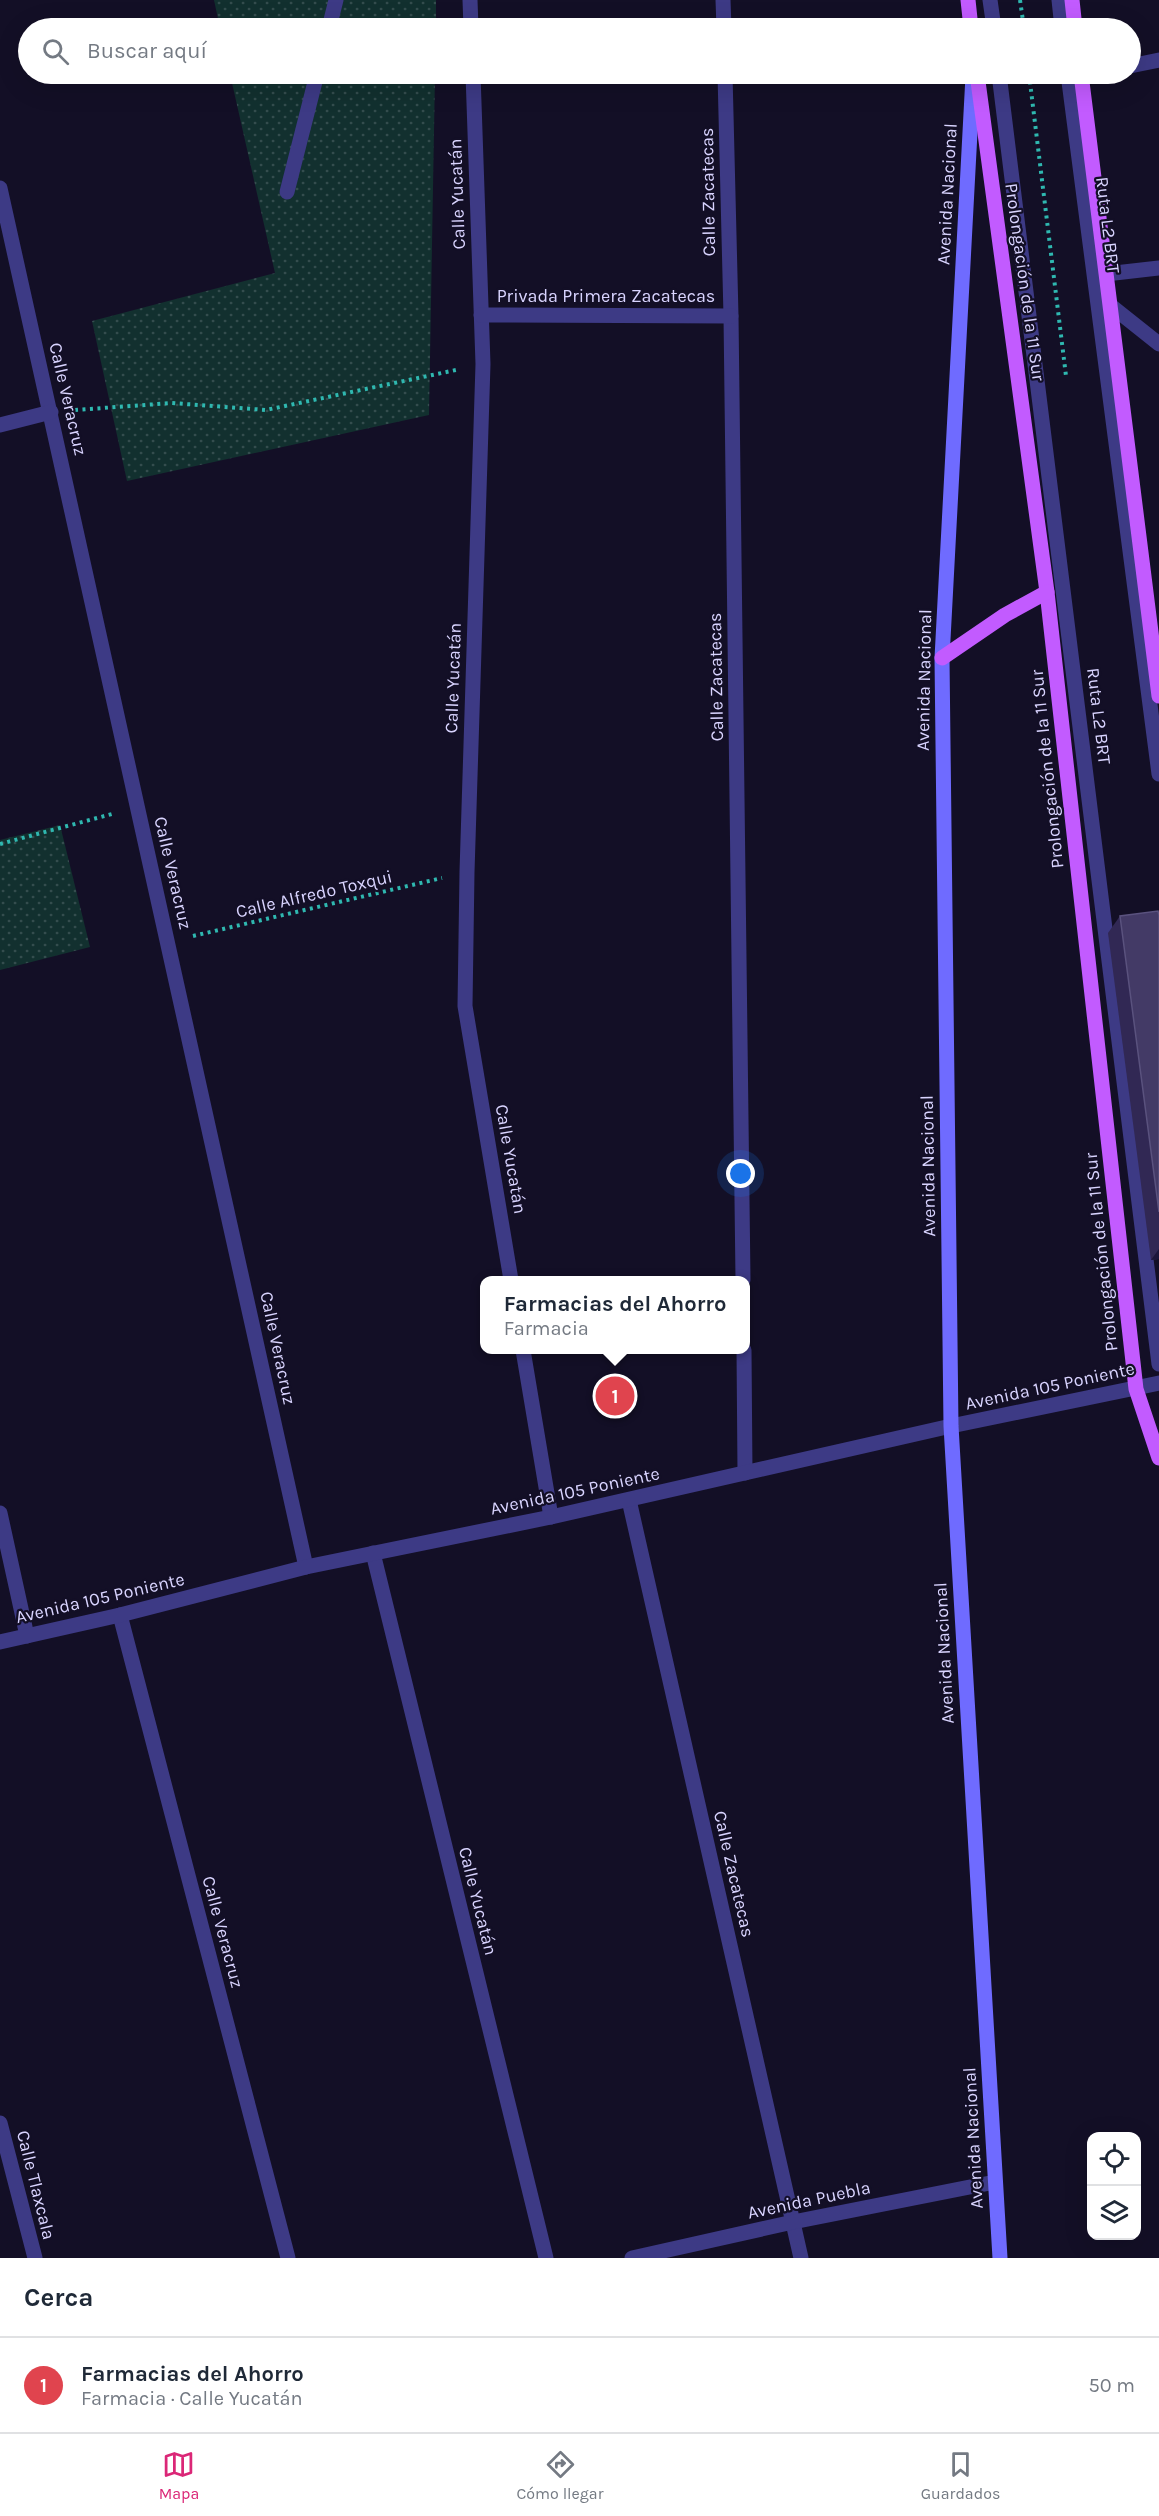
<!DOCTYPE html>
<html lang="es">
<meta charset="utf-8">
<style>
:root{--surface:#fff;--page:#f2f2f3;--text:#1f2937;--muted:#747a83;--line:#e0e1e3;--accent:#db2777}
body{margin:0;font-family:Karla,sans-serif;background:var(--page);color:var(--text)}
.controls{position:absolute;right:18px;bottom:18px;display:grid;overflow:hidden;border-radius:12px;box-shadow:0 6px 24px #0002}
.controls button{width:54px;height:54px;display:grid;place-items:center;padding:0;border:0;border-bottom:2px solid var(--line);background:var(--surface);color:var(--text);font:30px sans-serif}
.you{position:absolute;left:741px;top:1174px;width:21px;height:21px;margin:-15px;border:4px solid #fff;border-radius:50%;background:#1a73e8;box-shadow:0 0 0 9px #1a73e833}
.badge{display:grid;place-items:center;width:39px;height:39px;border-radius:50%;background:var(--accent);color:#fff;font-size:20px;font-weight:700}
.pin{position:absolute;translate:-50% -50%;border:3px solid #fff;box-shadow:0 2px 6px #0006}
.popup{position:absolute;left:480px;top:1276px;width:270px;height:78px;box-sizing:border-box;display:grid;place-content:center;border-radius:12px;background:var(--surface);filter:drop-shadow(0 2px 4px #0005);font-size:20px;white-space:nowrap;color:var(--muted)}
.popup b{font-size:22px;color:var(--text)}
.popup::after{content:'';position:absolute;left:50%;top:100%;margin-left:-12px;border:12px solid transparent;border-top-color:var(--surface)}
.list{margin:0;padding:0;list-style:none}
h2{display:flex;justify-content:space-between;align-items:center;height:78px;margin:0;padding:0 24px;font-size:26px}
h2 small{font-size:20px;font-weight:400;color:var(--muted)}
.list li{display:grid;grid-template-columns:39px 1fr auto;gap:18px;align-items:center;box-sizing:border-box;height:96px;padding:0 24px;border-top:2px solid var(--line)}
.list b{display:block;font-size:22px;white-space:nowrap}
.list p{margin:0;font-size:20px;white-space:nowrap;color:var(--muted)}
.list em{font-size:20px;font-style:normal;color:var(--muted)}
.icon{flex:none;width:33px;height:33px;fill:none;stroke:currentColor;stroke-width:2;stroke-linecap:round;stroke-linejoin:round}
.map{position:relative;flex:none;width:1159px;height:2258px;overflow:hidden}
.search{position:absolute;background:var(--surface);box-shadow:0 6px 24px #0002;left:18px;right:18px;top:18px;height:66px;display:flex;align-items:center;gap:15px;box-sizing:border-box;padding:0 21px;border-radius:33px;color:var(--muted);font-size:22px}
.sheet{height:174px;background:var(--surface)}
nav{display:flex;justify-content:space-around;align-items:center;box-sizing:border-box;height:84px;border-top:2px solid var(--line);background:var(--surface);font-size:16px;color:var(--muted)}
nav a{display:grid;justify-items:center;gap:3px}
nav .on{color:var(--accent)}
.map>svg:first-child{display:block}
.green{fill:url(#green-dots)}
.lines{fill:none;stroke-linecap:round;stroke-linejoin:round}
.path{stroke:#2fb8b0;stroke-width:4;stroke-dasharray:3 4.5;stroke-linecap:butt}
.service{stroke:#3d3a85;stroke-width:15}
.minor{stroke:#3d3a85;stroke-width:15}
.tertiary{stroke:#3d3a85;stroke-width:15}
.secondary{stroke:#6f6bff;stroke-width:15}
.primary{stroke:#c25bff;stroke-width:15}
.wall{fill:#312854}
.shaded-wall{fill:#1d163a}
.building{fill:#433a66;stroke:#5a527e;stroke-width:1.5}
.labels{text-anchor:middle;stroke-width:4.5;stroke-linejoin:round;paint-order:stroke}
.street-label{font-size:18px;fill:#d9d4ff;stroke:#130f26}
</style>
<div class="map">
<svg width="1159" height="2258" viewBox="0 0 1159 2258">
<defs>
<pattern id="green-dots" width="8" height="8" patternUnits="userSpaceOnUse" patternTransform="scale(1.5)"><rect width="8" height="8" fill="#12302f"/><path d="M2 2h.1M6 6h.1" fill="none" stroke="#344d4e" stroke-width="1.8" stroke-linecap="round"/></pattern>
</defs>
<rect width="100%" height="100%" fill="#130f26"/>
<g class="green">
<path d="M214 0H436V28H220Z"/>
<path d="M230 74H435L429 415 127 481 92 321 275 273Z"/>
<path d="M60 825 90 947 0 970V840Z"/>
</g>
<g class="lines">
<g class="path">
<path d="M1020 0 1024 28"/>
<path d="M1029 74 1066 376"/>
<path d="M75 410 172 403 266 410 456 370"/>
<path d="M0 844 112 814"/>
<path d="M193 936 442 878"/>
</g>
<g class="service">
<path d="M990 0 994 28"/>
<path d="M1059 0 1062 28"/>
<path d="M1130 66 1159 60"/>
<path d="M999 74 1159 1364"/>
<path d="M1068 74 1159 774"/>
<path d="M1106 274 1159 268"/>
<path d="M1110 305 1159 344"/>
</g>
<g class="minor">
<path d="M470 0 471 28"/>
<path d="M723 0 724 28"/>
<path d="M329 28 336 0"/>
<path d="M473 74 483 364 467 872 465 1006 511 1280"/>
<path d="M725 74 731 316 743 1280"/>
<path d="M0 188 306 1567"/>
<path d="M287 192 317 74"/>
<path d="M481 315 731 316"/>
<path d="M0 425 51 412"/>
<path d="M523 1350 551 1517"/>
<path d="M744 1350 745 1473"/>
<path d="M629 1500 801 2258"/>
<path d="M0 1513 27 1636"/>
<path d="M373 1553 546 2258"/>
<path d="M120 1615 288 2258"/>
<path d="M0 2123 35 2258"/>
<path d="M632 2258 793 2222 995 2182"/>
</g>
<path class="tertiary" d="M0 1642 120 1615 306 1567 551 1517 951 1426 1159 1383"/>
<path class="secondary" d="M973 76 942 658 951 1426 1000 2258"/>
<g class="primary">
<path d="M968 0 971 28"/>
<path d="M1072 0 1075 28"/>
<path d="M977 74 1047 592 1136 1389 1159 1458"/>
<path d="M1081 74 1159 696"/>
<path d="M942 658 1005 615 1047 592"/>
</g>
</g>
<path class="wall" d="M1159 915V1259L1151 1260 1108 933 1120 916Z"/>
<path class="shaded-wall" d="M1159 1249V1259L1151 1260Z"/>
<path class="building" d="M1158 911 1159 915V1212L1120 916Z"/>
<g class="labels">
<g class="street-label">
<text transform="translate(708 192) rotate(-91)" y="6">Calle Zacatecas</text>
<text transform="translate(457 194) rotate(-92)" y="6">Calle Yucatán</text>
<text transform="translate(947 194) rotate(-87)" y="6">Avenida Nacional</text>
<text transform="translate(1108 225) rotate(83)" y="6">Ruta L2 BRT</text>
<text transform="translate(1025 282) rotate(82)" y="6">Prolongación de la 11 Sur</text>
<text x="606" y="302">Privada Primera Zacatecas</text>
<text transform="translate(68 399) rotate(77)" y="6">Calle Veracruz</text>
<text transform="translate(716 677) rotate(-91)" y="6">Calle Zacatecas</text>
<text transform="translate(453 678) rotate(-88)" y="6">Calle Yucatán</text>
<text transform="translate(924 680) rotate(-89)" y="6">Avenida Nacional</text>
<text transform="translate(1099 716) rotate(83)" y="6">Ruta L2 BRT</text>
<text transform="translate(1047 769) rotate(-96)" y="6">Prolongación de la 11 Sur</text>
<text transform="translate(173 873) rotate(77)" y="6">Calle Veracruz</text>
<text transform="translate(314 894) rotate(-13)" y="6">Calle Alfredo Toxqui</text>
<text transform="translate(511 1159) rotate(80)" y="6">Calle Yucatán</text>
<text transform="translate(928 1166) rotate(-91)" y="6">Avenida Nacional</text>
<text transform="translate(1101 1252) rotate(-96)" y="6">Prolongación de la 11 Sur</text>
<text transform="translate(278 1348) rotate(78)" y="6">Calle Veracruz</text>
<text transform="translate(1050 1386) rotate(-12)" y="6">Avenida 105 Poniente</text>
<text transform="translate(575 1491) rotate(-12)" y="6">Avenida 105 Poniente</text>
<text transform="translate(100 1598) rotate(-13)" y="6">Avenida 105 Poniente</text>
<text transform="translate(944 1653) rotate(-93)" y="6">Avenida Nacional</text>
<text transform="translate(734 1874) rotate(77)" y="6">Calle Zacatecas</text>
<text transform="translate(478 1901) rotate(76)" y="6">Calle Yucatán</text>
<text transform="translate(223 1932) rotate(75)" y="6">Calle Veracruz</text>
<text transform="translate(973 2138) rotate(-93)" y="6">Avenida Nacional</text>
<text transform="translate(36 2185) rotate(76)" y="6">Calle Tlaxcala</text>
<text transform="translate(809 2200) rotate(-12)" y="6">Avenida Puebla</text>
</g>
</g>
</svg>
<div class="controls">
<button><svg class="icon" aria-label="locate" viewBox="0 0 24 24"><circle cx="12" cy="12" r="6"/><path d="M12 2v4M12 18v4M2 12h4M18 12h4"/></svg></button>
<button><svg class="icon" aria-label="layers" viewBox="0 0 24 24"><path d="M12 4l9 5-9 5-9-5zM3 14l9 5 9-5"/></svg></button>
</div>
<div class="you"></div>
<div class="pin badge" style="left:615px;top:1396px;background:#e0444e">1</div>
<div class="popup"><b>Farmacias del Ahorro</b>Farmacia</div>
<div class="search"><svg class="icon" aria-label="search" viewBox="0 0 24 24"><circle cx="10" cy="10" r="6"/><path d="M15 15l6 6"/></svg>Buscar aquí</div>
</div>
<section class="sheet">
<h2>Cerca<small></small></h2>
<ul class="list">
<li><span class="badge" style="background:#e0444e">1</span><div><b>Farmacias del Ahorro</b><p>Farmacia · Calle Yucatán</p></div><em>50 m</em></li>
</ul>
</section>
<nav>
<a class="on"><svg class="icon" aria-label="map" viewBox="0 0 24 24"><path d="M3 6l6-2 6 2 6-2v14l-6 2-6-2-6 2zM9 4v14M15 6v14"/></svg>Mapa</a>
<a><svg class="icon" aria-label="directions" viewBox="0 0 24 24"><path d="M12 3l9 9-9 9-9-9zM9 14v-3h6M13 9l2 2-2 2"/></svg>Cómo llegar</a>
<a><svg class="icon" aria-label="saved" viewBox="0 0 24 24"><path d="M7 4h10v16l-5-4-5 4z"/></svg>Guardados</a>
</nav>
